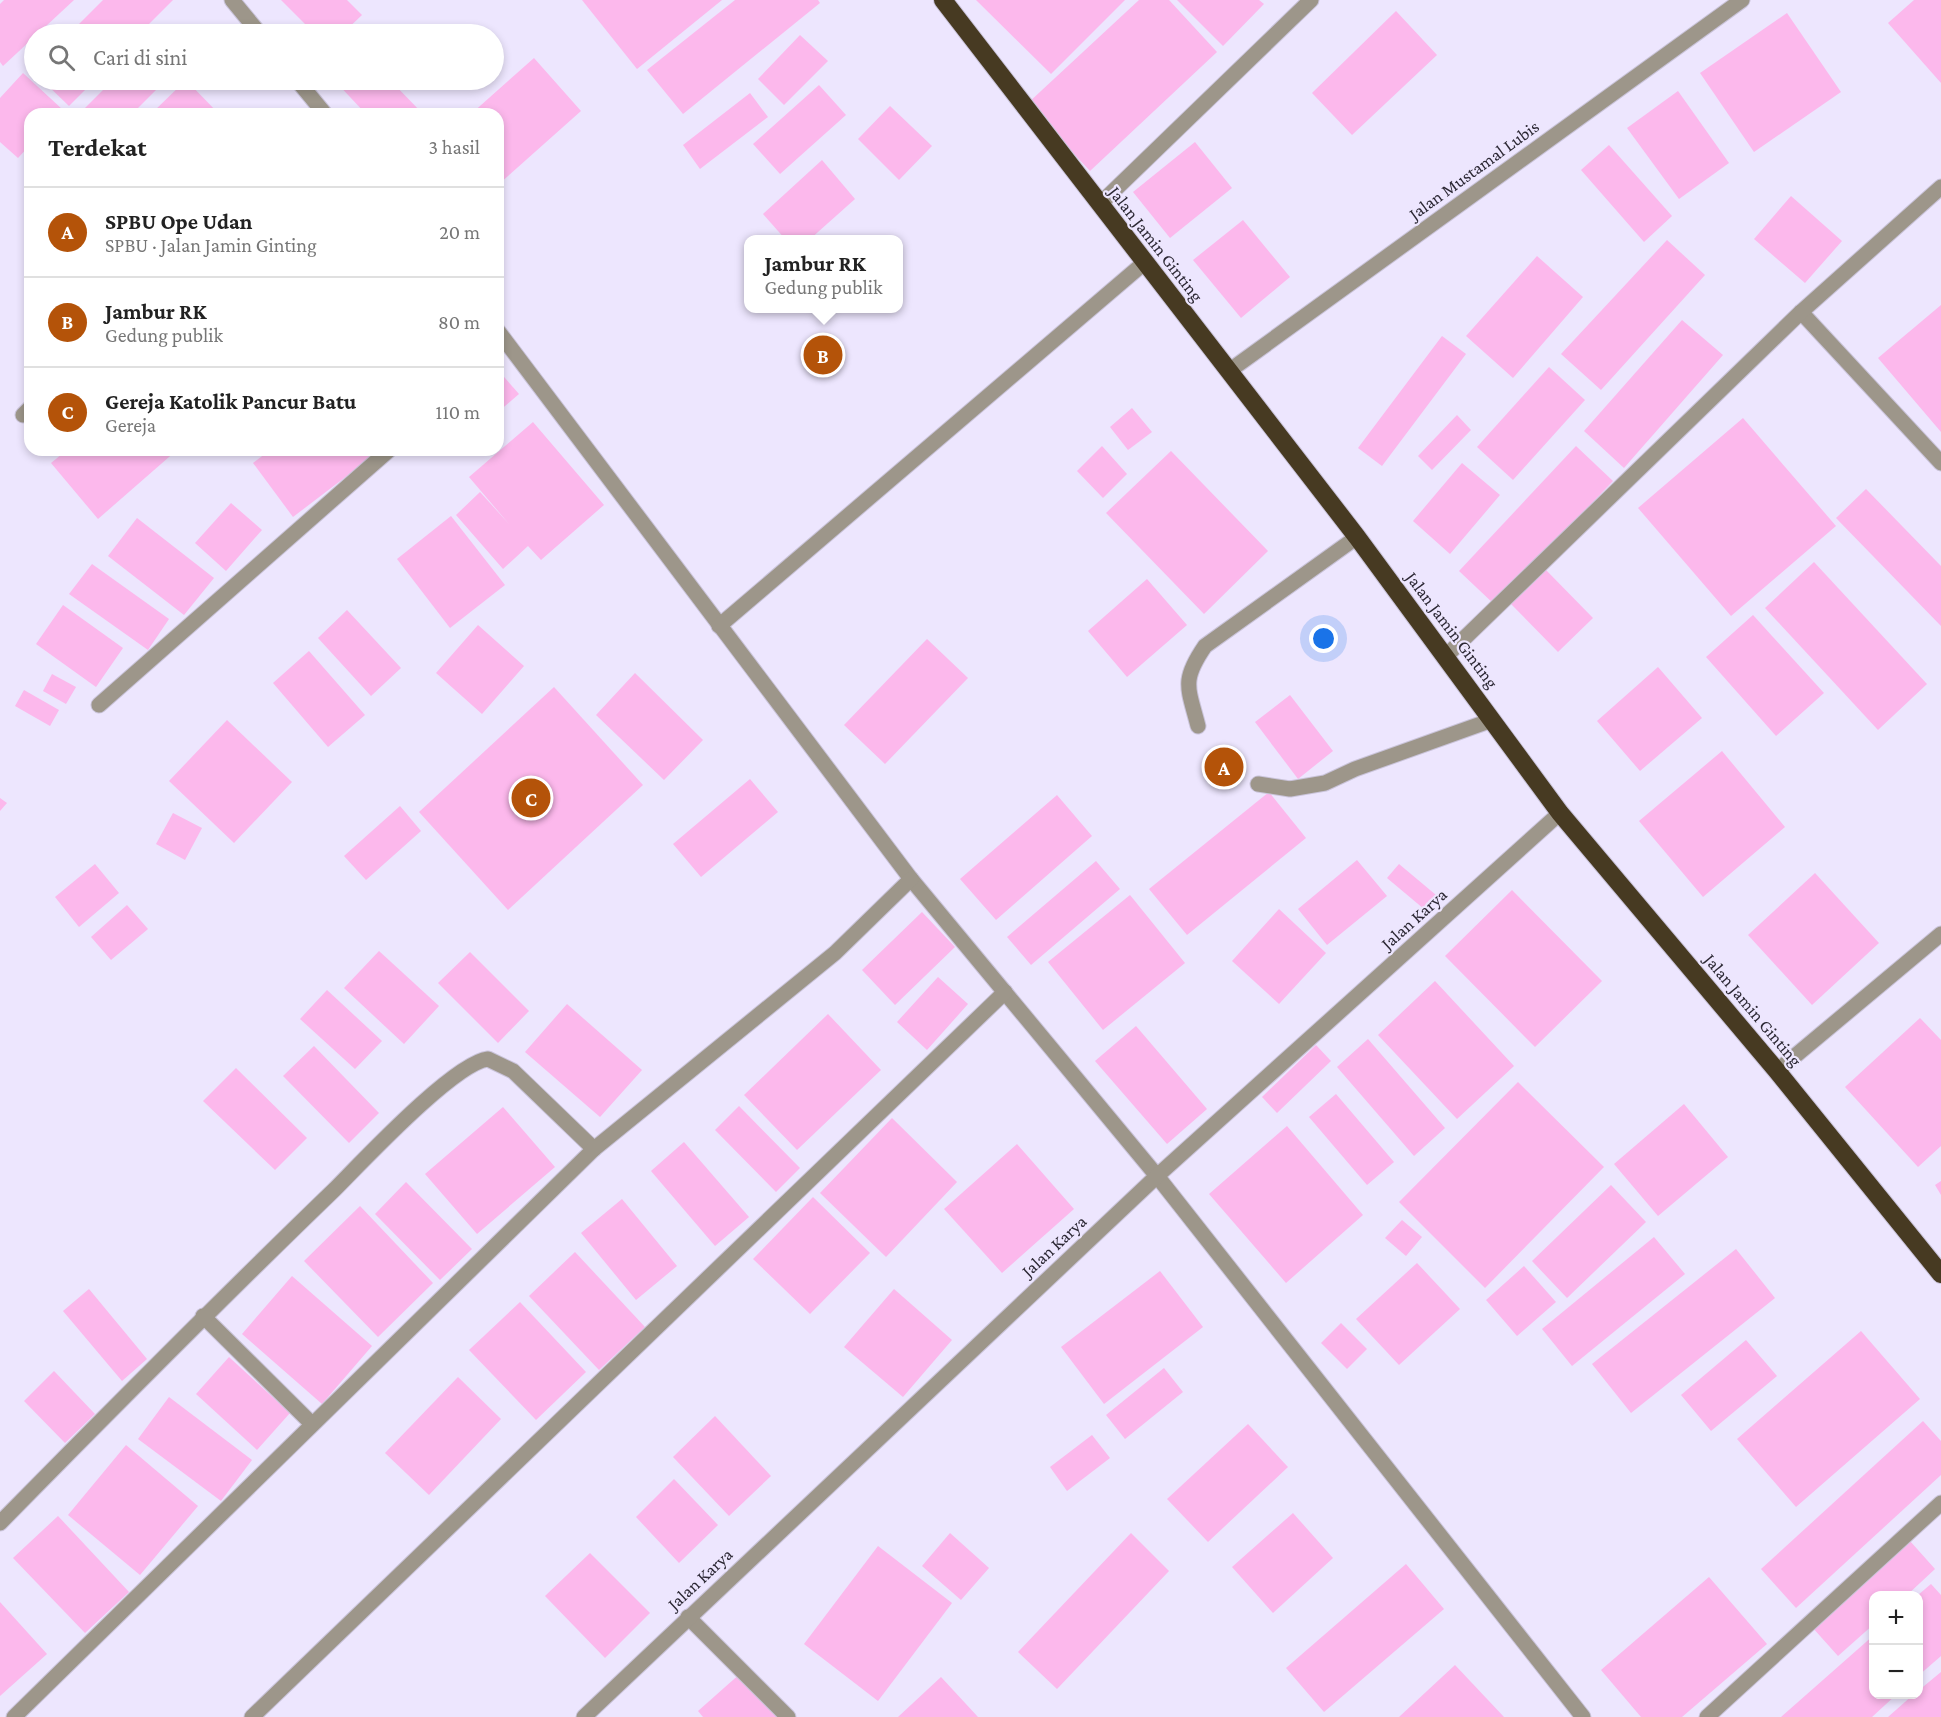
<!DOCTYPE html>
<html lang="id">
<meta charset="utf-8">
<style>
:root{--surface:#fff;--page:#f6f6f6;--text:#222;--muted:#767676;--line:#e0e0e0;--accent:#b45309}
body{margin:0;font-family:"Crimson Pro",serif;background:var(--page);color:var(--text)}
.controls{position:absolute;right:18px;bottom:18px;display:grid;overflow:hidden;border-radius:12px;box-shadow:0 3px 9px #0003}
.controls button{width:54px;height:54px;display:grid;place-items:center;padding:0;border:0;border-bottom:2px solid var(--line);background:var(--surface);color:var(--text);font:30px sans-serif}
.you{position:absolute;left:1324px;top:639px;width:21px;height:21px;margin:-15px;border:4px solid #fff;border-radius:50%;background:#1a73e8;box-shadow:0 0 0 9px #1a73e833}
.badge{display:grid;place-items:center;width:39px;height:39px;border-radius:50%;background:var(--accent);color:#fff;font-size:20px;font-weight:700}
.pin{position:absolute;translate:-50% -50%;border:3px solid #fff;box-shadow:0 2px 6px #0006}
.popup{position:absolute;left:744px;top:235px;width:159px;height:78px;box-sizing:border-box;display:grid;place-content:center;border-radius:12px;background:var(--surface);filter:drop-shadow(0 2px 4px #0005);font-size:20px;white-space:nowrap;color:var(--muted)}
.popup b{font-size:22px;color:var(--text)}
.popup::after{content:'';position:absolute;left:50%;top:100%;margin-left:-12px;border:12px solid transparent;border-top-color:var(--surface)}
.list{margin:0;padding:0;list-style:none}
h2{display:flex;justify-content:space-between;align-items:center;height:78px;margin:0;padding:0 24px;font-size:26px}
h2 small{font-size:20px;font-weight:400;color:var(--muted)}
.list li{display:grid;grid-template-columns:39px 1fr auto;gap:18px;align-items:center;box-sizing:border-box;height:90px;padding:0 24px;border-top:2px solid var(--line)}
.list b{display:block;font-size:22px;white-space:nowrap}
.list p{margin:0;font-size:20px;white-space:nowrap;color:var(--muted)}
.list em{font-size:20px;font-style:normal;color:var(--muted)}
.icon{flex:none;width:33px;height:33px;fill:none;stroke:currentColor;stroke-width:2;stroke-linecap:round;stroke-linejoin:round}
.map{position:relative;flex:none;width:1941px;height:1717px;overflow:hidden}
.search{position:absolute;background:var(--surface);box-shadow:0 3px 9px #0003;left:24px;top:24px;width:480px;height:66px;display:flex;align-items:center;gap:15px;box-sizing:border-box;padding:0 21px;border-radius:33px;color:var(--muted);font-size:22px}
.panel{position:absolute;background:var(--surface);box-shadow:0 3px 9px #0003;left:24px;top:108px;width:480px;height:348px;border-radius:18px}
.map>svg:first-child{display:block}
.building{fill:#fcb8ec}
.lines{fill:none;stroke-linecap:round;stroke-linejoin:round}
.lane-casing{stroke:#cac4da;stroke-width:17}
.street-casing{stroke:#cac4da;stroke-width:17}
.highway-casing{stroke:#cac4da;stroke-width:20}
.lane{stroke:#9d968a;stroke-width:15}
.street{stroke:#9d968a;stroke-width:15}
.highway{stroke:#473a22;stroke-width:18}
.labels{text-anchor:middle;stroke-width:4.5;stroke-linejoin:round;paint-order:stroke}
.street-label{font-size:18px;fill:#2c2834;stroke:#ede6fe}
</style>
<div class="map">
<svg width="1941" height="1717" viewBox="0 0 1941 1717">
<rect width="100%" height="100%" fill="#ede6fe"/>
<g class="building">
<path d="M4 0H74L3 66 0 62V4Z"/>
<path d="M103 0H173L139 34H69Z"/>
<path d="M281 0H347L362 15 342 34H315Z"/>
<path d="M582 0H722L637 69Z"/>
<path d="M735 0H818L820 3 683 114 647 70Z"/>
<path d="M976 0H1125L1051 74Z"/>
<path d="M1139 0H1169L1217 52 1090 171 1027 104Z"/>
<path d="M1177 0H1259L1264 4 1223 46Z"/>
<path d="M1914 0H1941V83L1888 23Z"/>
<path d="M1396 11 1437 55 1352 135 1312 93Z"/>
<path d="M1787 13 1841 92 1754 152 1700 73Z"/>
<path d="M800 35 828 61 784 105 758 79Z"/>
<path d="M534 58 581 111 498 185V114H471Z"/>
<path d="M23 73 63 110 59 114H30V145L18 158 0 142V98Z"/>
<path d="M42 80H95L69 106Z"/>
<path d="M113 80H166L132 114H79Z"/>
<path d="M186 80 219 114H151Z"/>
<path d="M334 80H390L423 114H366Z"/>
<path d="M819 85 846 115 780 174 753 144Z"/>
<path d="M1678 91 1729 163 1679 199 1627 128Z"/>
<path d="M750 93 768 117 700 169 683 145Z"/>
<path d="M890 106 932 146 899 180 858 139Z"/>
<path d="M1195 142 1232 188 1170 238 1133 192Z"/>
<path d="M1609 145 1672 216 1644 242 1581 170Z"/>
<path d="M822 160 855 199 809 240H786L763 214Z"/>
<path d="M1791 196 1842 241 1805 283 1754 239Z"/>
<path d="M1243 220 1290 277 1241 318 1193 260Z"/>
<path d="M1667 240 1705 275 1601 390 1561 354Z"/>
<path d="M1537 256 1583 297 1513 378 1466 336Z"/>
<path d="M1941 305V432L1878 358Z"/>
<path d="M1682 320 1723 355 1624 468 1584 431Z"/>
<path d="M1442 336 1466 354 1382 466 1358 448Z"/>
<path d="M1549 367 1585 400 1513 480 1477 447Z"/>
<path d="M498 370 519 394 498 412Z"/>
<path d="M1132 408 1152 432 1128 450 1110 427Z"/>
<path d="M1457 415 1471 430 1432 470 1418 456Z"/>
<path d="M1743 418 1836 526 1731 616 1638 508Z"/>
<path d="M533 422 604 505 541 560 528 546 503 569 456 515 480 492 509 524 469 477Z"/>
<path d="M1102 446 1127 474 1103 498 1077 471Z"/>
<path d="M1576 446 1613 481 1495 605 1459 571Z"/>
<path d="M67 450H177L98 519 51 463Z"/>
<path d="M270 450H381L293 517 253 463Z"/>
<path d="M1171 451 1268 551 1204 614 1106 513Z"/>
<path d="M1462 463 1500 495 1450 554 1413 521Z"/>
<path d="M1866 489 1941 566V626L1836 518Z"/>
<path d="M231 503 262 530 226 571 195 543Z"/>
<path d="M451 516 505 585 450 628 397 559Z"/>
<path d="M137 518 214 578 184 615 108 556Z"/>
<path d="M1814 562 1927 684 1878 730 1765 608Z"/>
<path d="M92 564 169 619 148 650 69 594Z"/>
<path d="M1546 570 1593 618 1558 652 1511 604Z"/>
<path d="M1147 579 1187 625 1127 677 1088 631Z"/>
<path d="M63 605 123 648 96 687 36 644Z"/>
<path d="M347 610 401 668 371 696 318 638Z"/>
<path d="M1753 615 1824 693 1776 736 1706 657Z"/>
<path d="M478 625 524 666 482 714 436 673Z"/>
<path d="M927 639 968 678 885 764 844 725Z"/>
<path d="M309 651 365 715 328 747 273 683Z"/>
<path d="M1658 667 1702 718 1640 771 1597 721Z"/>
<path d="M635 673 703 740 664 780 596 715Z"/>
<path d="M52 674 76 687 66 704 43 691Z"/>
<path d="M554 687 643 785 508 910 419 812Z"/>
<path d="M24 690 59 710 50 726 15 706Z"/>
<path d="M1290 695 1333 751 1298 779 1255 722Z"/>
<path d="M227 720 292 782 234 843 169 781Z"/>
<path d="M1722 751 1785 827 1703 897 1639 821Z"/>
<path d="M750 779 778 812 701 877 673 844Z"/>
<path d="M1269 792 1306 838 1187 935 1149 889Z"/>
<path d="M1057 795 1092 836 996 920 960 879Z"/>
<path d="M0 798 7 803 0 811Z"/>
<path d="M400 806 421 831 366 880 344 856Z"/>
<path d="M173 813 202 828 185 860 156 844Z"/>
<path d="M1357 860 1387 896 1327 945 1298 909Z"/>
<path d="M1096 861 1120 889 1031 965 1007 937Z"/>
<path d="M95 864 119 893 79 927 55 897Z"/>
<path d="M1399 864 1436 895 1424 909 1387 878Z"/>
<path d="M1815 873 1879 943 1812 1005 1748 935Z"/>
<path d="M1512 890 1602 981 1535 1047 1445 956Z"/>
<path d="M1130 895 1185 963 1103 1030 1048 962Z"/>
<path d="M127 905 148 929 111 960 91 937Z"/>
<path d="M1279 909 1326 953 1279 1004 1232 961Z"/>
<path d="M922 912 955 947 895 1005 862 970Z"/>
<path d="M379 951 439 1006 404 1044 344 988Z"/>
<path d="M470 952 529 1011 498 1043 438 983Z"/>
<path d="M938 977 968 1004 927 1050 897 1022Z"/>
<path d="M1435 981 1514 1066 1457 1119 1378 1035Z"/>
<path d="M327 990 382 1041 355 1069 300 1019Z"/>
<path d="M567 1004 642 1070 600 1117 525 1052Z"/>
<path d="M828 1014 881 1070 797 1150 744 1095Z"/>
<path d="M1920 1018 1941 1040V1146L1918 1167 1845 1087Z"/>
<path d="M1136 1026 1207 1109 1167 1144 1095 1061Z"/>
<path d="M1368 1039 1445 1128 1414 1156 1337 1067Z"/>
<path d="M1316 1045 1331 1061 1277 1113 1262 1097Z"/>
<path d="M314 1046 379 1113 349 1143 283 1076Z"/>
<path d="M236 1068 307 1138 275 1170 203 1101Z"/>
<path d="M1518 1082 1604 1167 1485 1288 1399 1202Z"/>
<path d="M1336 1094 1394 1162 1367 1185 1309 1117Z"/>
<path d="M1684 1104 1728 1157 1658 1216 1614 1164Z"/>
<path d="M739 1106 800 1168 776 1192 715 1130Z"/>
<path d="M503 1107 555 1167 477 1234 425 1174Z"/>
<path d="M892 1118 957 1182 886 1257 820 1193Z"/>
<path d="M1287 1126 1363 1215 1286 1283 1209 1194Z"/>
<path d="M684 1142 749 1217 715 1246 651 1171Z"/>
<path d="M1017 1144 1074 1209 1002 1273 944 1209Z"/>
<path d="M1941 1181V1195L1935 1185Z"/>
<path d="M406 1182 472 1249 440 1280 375 1214Z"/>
<path d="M1611 1185 1646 1222 1567 1298 1532 1261Z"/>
<path d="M813 1197 870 1253 810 1314 753 1259Z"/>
<path d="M622 1199 677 1266 636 1300 581 1233Z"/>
<path d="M360 1206 433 1283 378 1337 304 1261Z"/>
<path d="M1402 1220 1422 1237 1406 1256 1385 1238Z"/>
<path d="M1654 1237 1685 1274 1572 1366 1542 1329Z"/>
<path d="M1736 1249 1775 1298 1631 1413 1592 1364Z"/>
<path d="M575 1252 645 1327 599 1370 529 1296Z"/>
<path d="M1417 1263 1460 1309 1399 1365 1356 1319Z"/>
<path d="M1524 1266 1556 1302 1517 1336 1486 1300Z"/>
<path d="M1160 1271 1203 1327 1104 1404 1061 1347Z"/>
<path d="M292 1276 372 1346 322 1404 242 1334Z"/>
<path d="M89 1289 147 1359 122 1381 63 1311Z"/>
<path d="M894 1289 952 1340 903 1397 844 1347Z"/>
<path d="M520 1302 586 1372 536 1420 469 1350Z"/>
<path d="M1341 1323 1367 1349 1347 1369 1321 1343Z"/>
<path d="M1861 1331 1920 1399 1796 1507 1737 1439Z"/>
<path d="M1746 1340 1777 1376 1711 1431 1681 1395Z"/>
<path d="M229 1357 290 1413 257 1450 196 1394Z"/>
<path d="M1164 1368 1183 1392 1125 1439 1106 1415Z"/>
<path d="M54 1371 95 1414 65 1443 24 1401Z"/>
<path d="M458 1377 501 1419 429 1495 385 1453Z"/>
<path d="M169 1397 252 1460 221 1501 138 1439Z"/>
<path d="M715 1416 771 1476 729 1516 673 1457Z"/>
<path d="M1923 1421 1941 1441V1475L1796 1608 1761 1569Z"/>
<path d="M1248 1424 1288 1467 1208 1542 1167 1499Z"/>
<path d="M1092 1435 1110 1458 1067 1491 1050 1467Z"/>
<path d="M126 1445 198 1506 140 1575 68 1515Z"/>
<path d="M674 1479 718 1525 679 1563 636 1517Z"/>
<path d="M1293 1513 1333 1558 1273 1613 1232 1567Z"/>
<path d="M58 1516 129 1592 85 1633 13 1558Z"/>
<path d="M950 1533 989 1568 961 1600 922 1566Z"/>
<path d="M1131 1533 1169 1571 1057 1689 1018 1652Z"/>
<path d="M1910 1541 1935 1569 1906 1596H1874V1624L1838 1656 1812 1627Z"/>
<path d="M878 1546 952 1603 878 1701 804 1644Z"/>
<path d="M590 1553 650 1613 605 1658 545 1596Z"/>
<path d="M1406 1564 1444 1609 1324 1712 1286 1668Z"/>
<path d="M1709 1577 1767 1644 1682 1717H1641L1601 1670Z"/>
<path d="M1931 1584 1941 1595V1656L1918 1676V1595Z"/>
<path d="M0 1602 47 1654 0 1696Z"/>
<path d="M1874 1635V1694H1897L1872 1717H1781Z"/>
<path d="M1455 1665 1504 1717H1399Z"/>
<path d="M742 1672 782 1717H703L698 1711Z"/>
<path d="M1941 1672V1717H1888L1914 1694H1918V1691Z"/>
<path d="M941 1677 978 1717H898Z"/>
</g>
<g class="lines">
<defs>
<g id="lane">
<path d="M1801 312 1941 463"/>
<path d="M23 415 30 408"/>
<path d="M1445 657 1801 312 1941 187"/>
<path d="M1198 726C1188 687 1181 681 1205 646L1357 537"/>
<path d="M1258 784 1290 789 1325 783 1355 769 1492 720"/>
</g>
<g id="street">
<path d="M232 0 260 34"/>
<path d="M297 80 325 114"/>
<path d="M1100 204 1311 0"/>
<path d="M498 331 911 879 1157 1176 1583 1717"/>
<path d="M1229 371 1742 0"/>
<path d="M719 626 1144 263"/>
<path d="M99 705 389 450"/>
<path d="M1777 1071 1941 934"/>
<path d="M203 1316 312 1424"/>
<path d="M0 1523C110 1411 221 1299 334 1190 362 1162 454 1063 488 1059L513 1071 594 1149"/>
<path d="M688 1617 788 1717"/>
<path d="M14 1717 594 1149 835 953 911 879"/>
<path d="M252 1717 1005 992"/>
<path d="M584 1717 1157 1176 1560 813"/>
<path d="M1707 1717 1941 1503"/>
</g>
<path id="highway" d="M943 0 1357 537 1560 813 1777 1071 1941 1274"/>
</defs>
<use href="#lane" class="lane-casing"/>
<use href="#street" class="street-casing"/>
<use href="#highway" class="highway-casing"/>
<use href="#lane" class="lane"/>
<use href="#street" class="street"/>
<use href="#highway" class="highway"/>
</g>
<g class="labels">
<g class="street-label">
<text transform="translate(1474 170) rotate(-36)" y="6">Jalan Mustamal Lubis</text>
<text transform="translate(1156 244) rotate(52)" y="6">Jalan Jamin Ginting</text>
<text transform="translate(1452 630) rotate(53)" y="6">Jalan Jamin Ginting</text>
<text transform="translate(1414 919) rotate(-42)" y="6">Jalan Karya</text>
<text transform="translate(1753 1010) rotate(50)" y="6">Jalan Jamin Ginting</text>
<text transform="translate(1054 1246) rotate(-43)" y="6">Jalan Karya</text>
<text transform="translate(700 1579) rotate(-43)" y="6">Jalan Karya</text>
</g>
</g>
</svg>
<div class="controls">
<button>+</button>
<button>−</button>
</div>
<div class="you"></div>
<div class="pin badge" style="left:1224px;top:767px">A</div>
<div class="pin badge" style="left:823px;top:355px">B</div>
<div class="popup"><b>Jambur RK</b>Gedung publik</div>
<div class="pin badge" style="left:531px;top:798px">C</div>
<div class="search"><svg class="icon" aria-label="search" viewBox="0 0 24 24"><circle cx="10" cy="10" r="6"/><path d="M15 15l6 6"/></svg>Cari di sini</div>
<section class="panel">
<h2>Terdekat<small>3 hasil</small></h2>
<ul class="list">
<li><span class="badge">A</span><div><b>SPBU Ope Udan</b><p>SPBU · Jalan Jamin Ginting</p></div><em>20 m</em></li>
<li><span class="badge">B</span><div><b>Jambur RK</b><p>Gedung publik</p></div><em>80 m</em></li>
<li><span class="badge">C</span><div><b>Gereja Katolik Pancur Batu</b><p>Gereja</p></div><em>110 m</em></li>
</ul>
</section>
</div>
